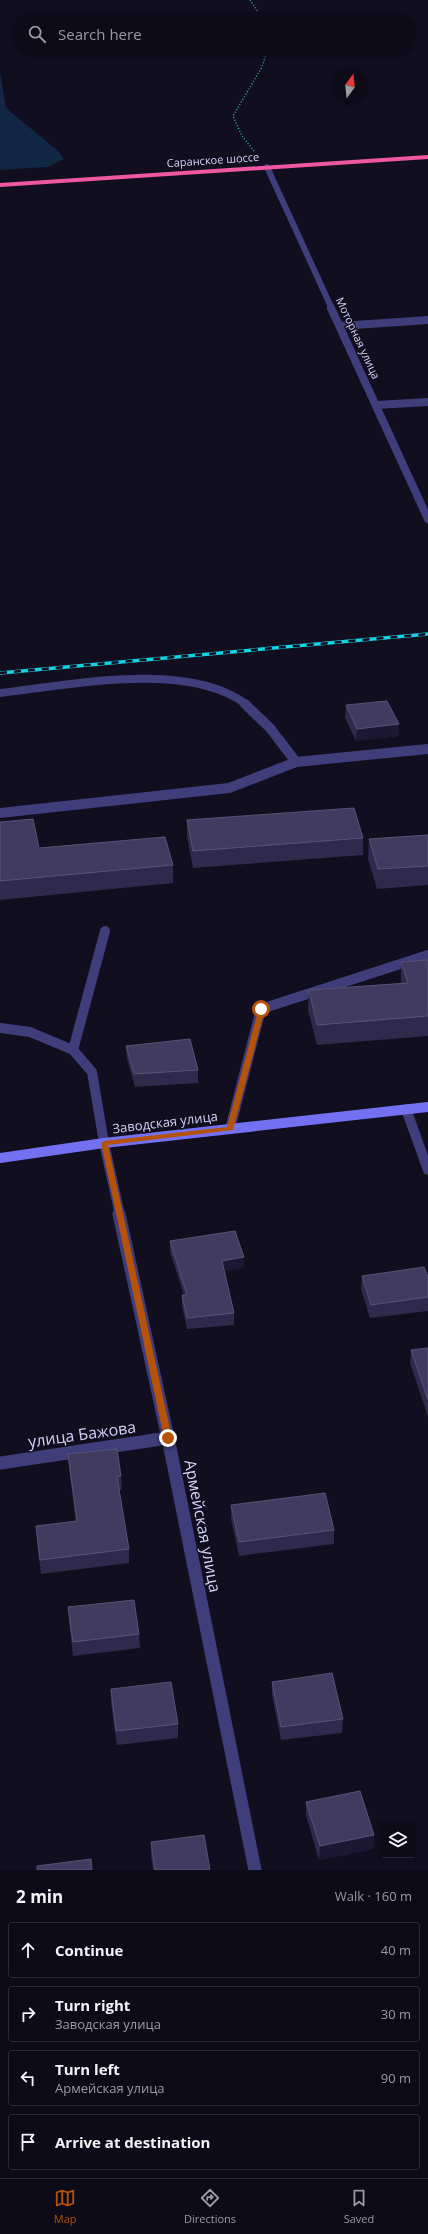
<!DOCTYPE html>
<meta charset="utf-8">
<style>
:root{--surface:#0d0b17;--page:#1b1924;--text:#f1f3f6;--muted:#9a9ba1;--line:#2d2b36;--accent:#b45309}
body{margin:0;font-family:"Open Sans",sans-serif;background:var(--page);color:var(--text)}
.controls{position:absolute;right:12px;bottom:12px;display:grid;overflow:hidden;border-radius:4px;box-shadow:0 1px 3px #0004}
.controls button{width:36px;height:36px;display:grid;place-items:center;padding:0;border:0;border-bottom:1px solid var(--line);background:var(--surface);color:var(--text);font:20px sans-serif}
.compass{position:absolute;left:332px;top:68px;width:36px;height:36px;border-radius:50%;background:var(--surface);box-shadow:0 1px 3px #0004;rotate:15deg}
.stop{position:absolute;width:12px;height:12px;margin:-9px;border:3px solid #b45309;border-radius:50%;background:#fff}
.stop.end{background:#b45309;border-color:#fff;box-shadow:0 1px 4px #0008}
.list{margin:0;padding:0;list-style:none}
h2{display:flex;justify-content:space-between;align-items:center;height:52px;margin:0;padding:0 16px;font-size:17px}
h2 small{font-size:13px;font-weight:400;color:var(--muted)}
.list li{display:grid;grid-template-columns:26px 1fr auto;gap:12px;align-items:center;box-sizing:border-box;height:56px;margin:0 8px 8px;padding:0 8px;border:1px solid var(--line);border-radius:4px}
.list b{display:block;font-size:15px;white-space:nowrap}
.list p{margin:0;font-size:13px;white-space:nowrap;color:var(--muted)}
.list em{font-size:13px;font-style:normal;color:var(--muted)}
.icon{flex:none;width:22px;height:22px;fill:none;stroke:currentColor;stroke-width:2;stroke-linecap:round;stroke-linejoin:round}
.map{position:relative;flex:none;width:428px;height:1870px;overflow:hidden}
.search{position:absolute;background:var(--surface);box-shadow:0 1px 3px #0004;left:12px;right:12px;top:12px;height:44px;display:flex;align-items:center;gap:10px;box-sizing:border-box;padding:0 14px;border-radius:22px;color:var(--muted);font-size:15px}
.sheet{height:308px;background:var(--surface)}
nav{display:flex;justify-content:space-around;align-items:center;box-sizing:border-box;height:56px;border-top:1px solid var(--line);background:var(--surface);font-size:11px;color:var(--muted)}
nav a{display:grid;justify-items:center;gap:2px}
nav .on{color:var(--accent)}
.map>svg:first-child{display:block}
.water{fill:#122744}
.lines{fill:none;stroke-linecap:round;stroke-linejoin:round}
.path{stroke:#38a7a0;stroke-width:1.5;stroke-dasharray:1 2;stroke-linecap:butt}
.lane-far1{stroke:#3f3e7a;stroke-width:8}
.lane{stroke:#3f3e7a;stroke-width:10}
.street-far3{stroke:#3f3e7a;stroke-width:6}
.street-far2{stroke:#3f3e7a;stroke-width:8}
.street-far1{stroke:#3f3e7a;stroke-width:10}
.street{stroke:#3f3e7a;stroke-width:13}
.secondary{stroke:#7371f2;stroke-width:10}
.highway{fill:#f057a2;fill-rule:evenodd}
.rail-casing{stroke:#14d1e4;stroke-width:3.5}
.rail{stroke:#110f1f;stroke-width:2.5;stroke-dasharray:7;stroke-linecap:butt}
.wall{fill:#2f294c}
.shaded-wall{fill:#1c1732}
.building{fill:#413b5f;stroke:#585277}
.route{fill:#b45309}
.labels{text-anchor:middle;stroke-width:3;stroke-linejoin:round;paint-order:stroke}
.far-street-label{font-size:11px;fill:#d5d1fb;stroke:#110f1f}
.street-label{font-size:13px;fill:#d5d1fb;stroke:#110f1f}
.near-street-label{font-size:16px;fill:#d5d1fb;stroke:#110f1f}
</style>
<div class="map">
<svg width="428" height="1870" viewBox="0 0 428 1870">
<rect width="100%" height="100%" fill="#110f1f"/>
<path class="water" d="M0 72 6 108 58 151 64 159 47 167 0 170Z"/>
<g class="lines">
<g class="path">
<path d="M250 0 263 19"/>
<path d="M254 151 242 136 233 116 262 67 268 49"/>
</g>
<g class="lane-far1">
<path d="M377 405 428 402"/>
<path d="M0 693C69 685 189 660 247 705"/>
</g>
<g class="lane">
<path d="M245 704 270 728 296 762"/>
<path d="M0 813 229 788 296 762 428 749"/>
<path d="M0 1028 30 1032 73 1050 92 1072 104 1143"/>
<path d="M73 1050 105 931"/>
<path d="M230 1129 261 1009 428 955"/>
</g>
<path class="street-far3" d="M267 167 332 309"/>
<g class="street-far2">
<path d="M331 308 428 519"/>
<path d="M340 326 428 320"/>
</g>
<g class="street-far1">
<path d="M406 1109 428 1170"/>
<path d="M104 1143 120 1215"/>
</g>
<g class="street">
<path d="M119 1214 168 1438 255 1870"/>
<path d="M0 1463 168 1438"/>
</g>
<path class="secondary" d="M0 1158 104 1143 428 1107"/>
<path class="highway" d="M428 155V159L0 187V183Z"/>
<defs>
<path id="rail" d="M0 673 428 634"/>
</defs>
<use href="#rail" class="rail-casing"/>
<use href="#rail" class="rail"/>
</g>
<g class="wall">
<path d="M346 705 399 724 398 736 356 741 345 718Z"/>
<path d="M187 820 363 838V855L193 868 187 837Z"/>
<path d="M0 822 39 848 173 865V883L0 900Z"/>
<path d="M428 835V885L377 889 368 859 369 839Z"/>
<path d="M428 960V1036L317 1045 308 1010 309 990 401 983V962Z"/>
<path d="M126 1046 198 1070V1083L135 1087 127 1059Z"/>
<path d="M170 1241 244 1257V1268L224 1271 234 1313V1325L187 1329 182 1306V1295H184L170 1252Z"/>
<path d="M362 1276 428 1277V1311L370 1318 361 1289Z"/>
<path d="M428 1348V1417L410 1363 411 1350Z"/>
<path d="M68 1454 121 1476 122 1490H119L129 1549V1563L41 1574 37 1540 36 1526 76 1522 69 1468Z"/>
<path d="M231 1505 334 1530V1544L239 1556 231 1519Z"/>
<path d="M68 1607 139 1634 140 1648 73 1656 69 1621Z"/>
<path d="M272 1682 343 1719 342 1733 281 1740 272 1695Z"/>
<path d="M111 1689 178 1724V1738L117 1745 111 1703Z"/>
<path d="M306 1802 374 1835 373 1849 319 1860 306 1815Z"/>
<path d="M151 1842 210 1870H153L151 1856Z"/>
</g>
<g class="shaded-wall">
<path d="M399 724 398 736 356 741 357 729Z"/>
<path d="M244 1257V1268L222 1272V1261Z"/>
<path d="M374 1835 373 1849 319 1860 320 1846Z"/>
</g>
<g class="building">
<path d="M387 701 399 724 357 729 346 705Z"/>
<path d="M354 808 363 838 193 851 187 820Z"/>
<path d="M33 819 39 848 165 837 173 865 0 881V822Z"/>
<path d="M428 835V866L378 869 369 839Z"/>
<path d="M428 960V1016L317 1025 309 990 408 983 401 962Z"/>
<path d="M190 1039 198 1070 134 1074 126 1046Z"/>
<path d="M235 1231 244 1257 222 1261 234 1313 187 1318 182 1295H187L170 1241Z"/>
<path d="M424 1267 428 1277V1297L371 1305 362 1276Z"/>
<path d="M428 1348V1400L411 1350Z"/>
<path d="M117 1449 121 1476 117 1477 129 1549 40 1560 36 1526 77 1521 68 1454Z"/>
<path d="M325 1493 334 1530 239 1542 231 1505Z"/>
<path d="M134 1600 139 1634 73 1642 68 1607Z"/>
<path d="M332 1673 343 1719 281 1727 272 1682Z"/>
<path d="M171 1682 178 1724 116 1731 111 1689Z"/>
<path d="M360 1791 374 1835 320 1846 306 1802Z"/>
<path d="M204 1835 210 1870H155L151 1842Z"/>
<path d="M91 1859 92 1870H37V1866Z"/>
</g>
<path class="route" d="M259 1007 265 1009 233 1130 108 1145 172 1438 168 1441 164 1438 101 1143 104 1141 227 1127Z"/>
<g class="labels">
<g class="far-street-label">
<text transform="translate(213 160) rotate(-4)" y="4">Саранское шоссе</text>
<text transform="translate(358 338) rotate(65)" y="4">Моторная улица</text>
</g>
<g class="street-label">
<text transform="translate(165 1122) rotate(-7)" y="5">Заводская улица</text>
</g>
<g class="near-street-label">
<text transform="translate(82 1434) rotate(-8)" y="6">улица Бажова</text>
<text transform="translate(203 1526) rotate(79)" y="6">Армейская улица</text>
</g>
</g>
</svg>
<div class="controls">
<button><svg class="icon" aria-label="layers" viewBox="0 0 24 24"><path d="M12 4l9 5-9 5-9-5zM3 14l9 5 9-5"/></svg></button>
</div>
<svg class="compass" viewBox="-18 -18 36 36"><path d="M0-13l5 13h-10z" fill="#e53935"/><path d="M0 13l5-13h-10z" fill="#9a9ba1"/></svg>
<div class="stop" style="left:261px;top:1009px"></div>
<div class="stop end" style="left:168px;top:1438px"></div>
<div class="search"><svg class="icon" aria-label="search" viewBox="0 0 24 24"><circle cx="10" cy="10" r="6"/><path d="M15 15l6 6"/></svg>Search here</div>
</div>
<section class="sheet">
<h2>2 min<small>Walk · 160 m</small></h2>
<ul class="list">
<li><svg class="icon" aria-label="ahead" viewBox="0 0 24 24"><path d="M12 20V5M6 11l6-6 6 6"/></svg><div><b>Continue</b></div><em>40 m</em></li>
<li><svg class="icon" aria-label="right" viewBox="0 0 24 24"><path d="M7 20v-9h11M14 6l5 5-5 5"/></svg><div><b>Turn right</b><p>Заводская улица</p></div><em>30 m</em></li>
<li><svg class="icon" aria-label="left" viewBox="0 0 24 24"><path d="M17 20v-9H6M10 6l-5 5 5 5"/></svg><div><b>Turn left</b><p>Армейская улица</p></div><em>90 m</em></li>
<li><svg class="icon" aria-label="arrive" viewBox="0 0 24 24"><path d="M6 21V4h12l-3 4 3 4H6"/></svg><div><b>Arrive at destination</b></div></li>
</ul>
</section>
<nav>
<a class="on"><svg class="icon" aria-label="map" viewBox="0 0 24 24"><path d="M3 6l6-2 6 2 6-2v14l-6 2-6-2-6 2zM9 4v14M15 6v14"/></svg>Map</a>
<a><svg class="icon" aria-label="directions" viewBox="0 0 24 24"><path d="M12 3l9 9-9 9-9-9zM9 14v-3h6M13 9l2 2-2 2"/></svg>Directions</a>
<a><svg class="icon" aria-label="saved" viewBox="0 0 24 24"><path d="M7 4h10v16l-5-4-5 4z"/></svg>Saved</a>
</nav>
